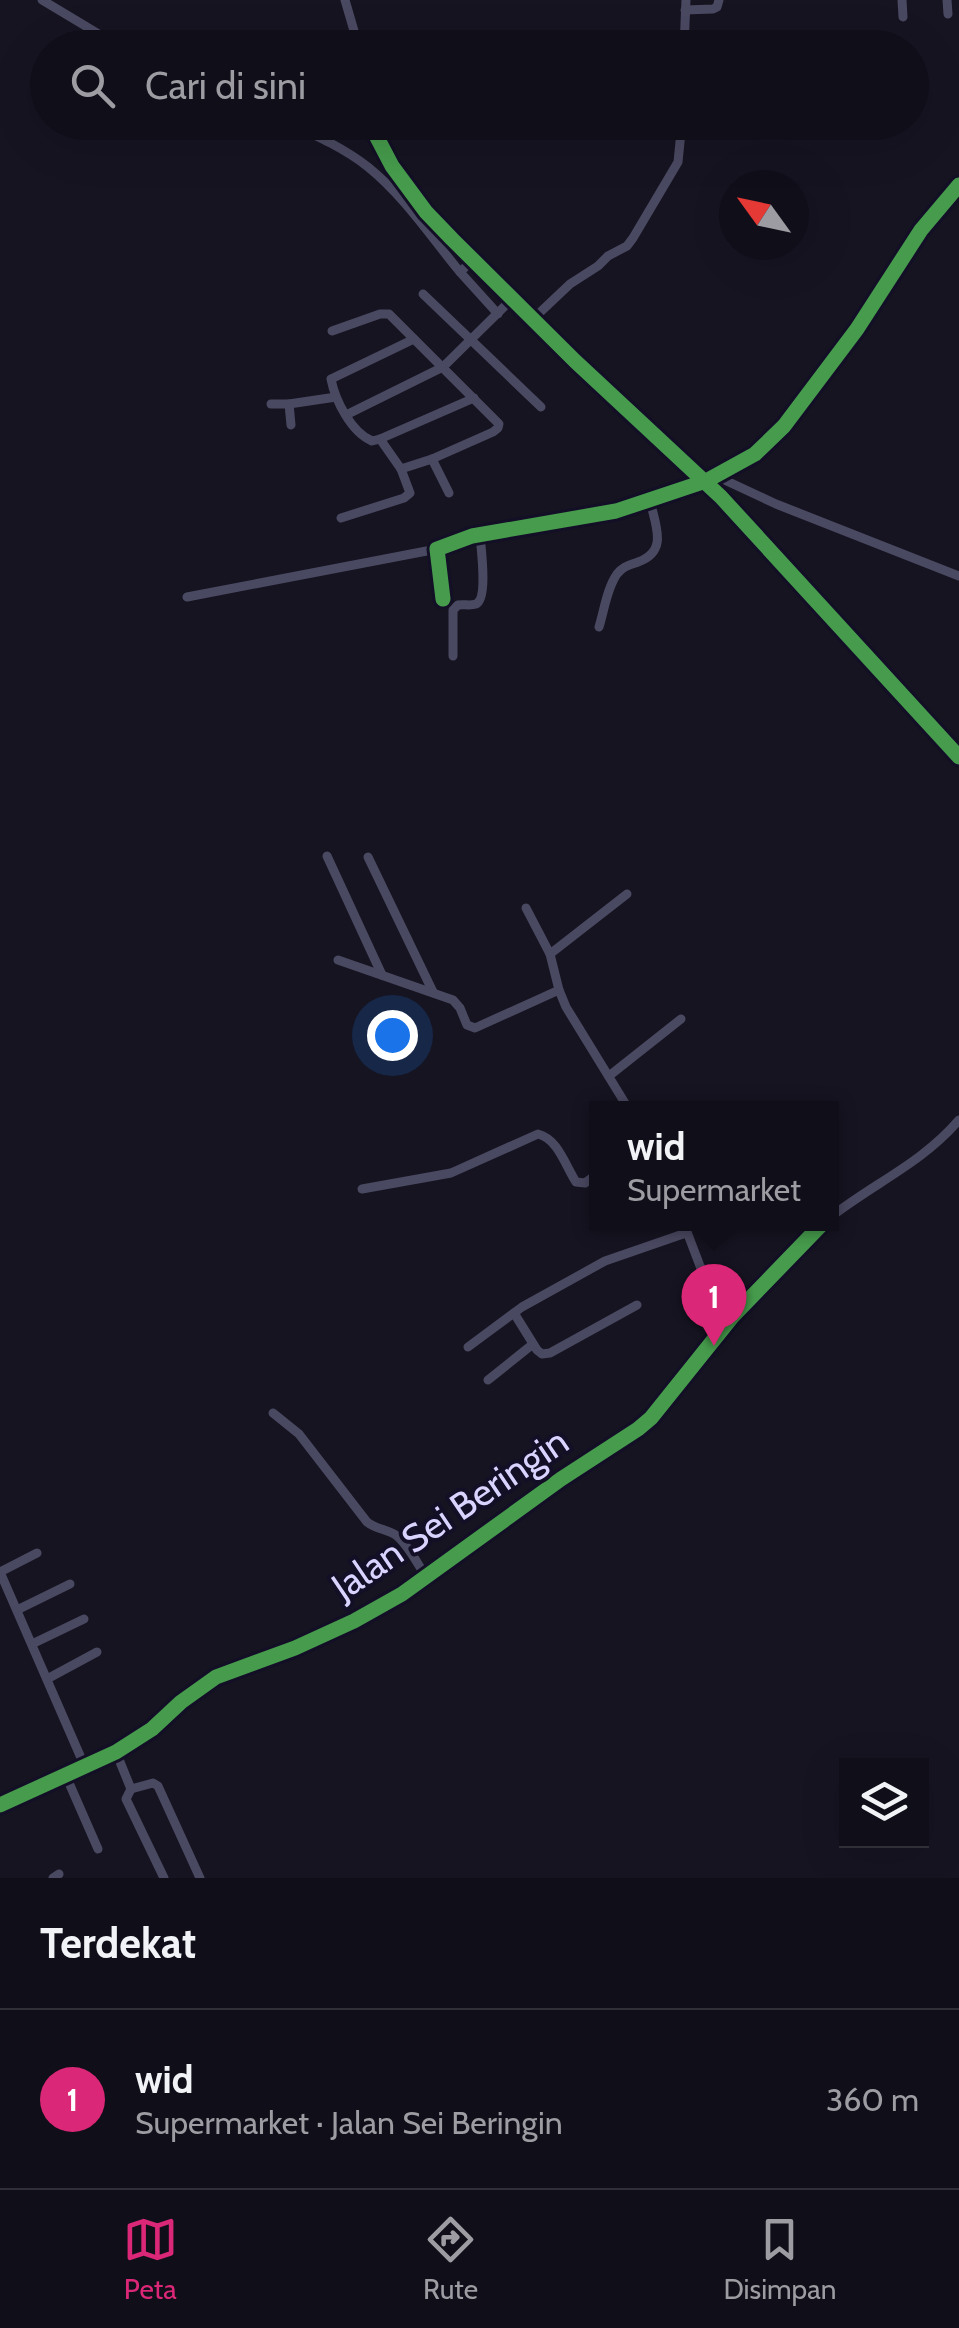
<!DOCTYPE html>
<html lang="id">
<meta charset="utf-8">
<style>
:root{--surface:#100f19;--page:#1e1d26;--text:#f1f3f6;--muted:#9c9ca2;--line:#302f38;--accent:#db2777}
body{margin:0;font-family:Cabin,sans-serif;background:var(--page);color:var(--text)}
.controls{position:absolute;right:30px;bottom:30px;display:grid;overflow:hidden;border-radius:0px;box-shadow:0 10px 40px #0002}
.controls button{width:90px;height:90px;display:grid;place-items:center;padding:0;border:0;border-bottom:2px solid var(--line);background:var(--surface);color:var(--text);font:50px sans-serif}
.compass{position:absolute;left:719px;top:170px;width:90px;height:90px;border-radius:50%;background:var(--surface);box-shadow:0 10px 40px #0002;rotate:303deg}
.you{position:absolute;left:392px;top:1035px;width:35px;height:35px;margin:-25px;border:8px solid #fff;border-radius:50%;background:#1a73e8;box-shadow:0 0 0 15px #1a73e833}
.badge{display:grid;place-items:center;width:65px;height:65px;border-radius:50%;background:var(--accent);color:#fff;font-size:32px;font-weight:700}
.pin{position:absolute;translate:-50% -82px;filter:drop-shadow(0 2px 5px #0008)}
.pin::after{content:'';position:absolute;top:52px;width:35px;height:30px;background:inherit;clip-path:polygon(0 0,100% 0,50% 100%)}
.popup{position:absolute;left:589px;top:1101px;width:250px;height:130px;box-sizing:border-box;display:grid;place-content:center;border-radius:0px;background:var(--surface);filter:drop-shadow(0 2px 8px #0005);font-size:32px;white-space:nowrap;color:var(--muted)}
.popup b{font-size:38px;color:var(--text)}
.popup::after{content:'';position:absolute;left:50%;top:100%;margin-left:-20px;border:20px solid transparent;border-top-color:var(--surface)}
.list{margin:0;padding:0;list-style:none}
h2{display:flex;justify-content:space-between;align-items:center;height:130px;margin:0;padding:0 40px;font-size:42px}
h2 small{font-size:32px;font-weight:400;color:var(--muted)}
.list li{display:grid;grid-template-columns:65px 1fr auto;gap:30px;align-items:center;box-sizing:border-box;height:180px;padding:0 40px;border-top:2px solid var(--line)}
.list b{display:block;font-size:38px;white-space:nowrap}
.list p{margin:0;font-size:32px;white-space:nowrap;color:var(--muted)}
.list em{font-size:32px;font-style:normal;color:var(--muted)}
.icon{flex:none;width:55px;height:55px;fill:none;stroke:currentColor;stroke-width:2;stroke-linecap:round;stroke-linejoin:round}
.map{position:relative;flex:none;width:959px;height:1878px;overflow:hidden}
.search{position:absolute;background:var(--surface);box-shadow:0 10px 40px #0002;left:30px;right:30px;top:30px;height:110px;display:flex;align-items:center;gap:25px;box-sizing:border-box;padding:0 35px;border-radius:55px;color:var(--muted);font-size:38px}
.sheet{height:310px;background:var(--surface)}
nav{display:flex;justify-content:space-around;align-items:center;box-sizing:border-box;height:140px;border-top:2px solid var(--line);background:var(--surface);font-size:28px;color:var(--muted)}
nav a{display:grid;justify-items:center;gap:5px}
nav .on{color:var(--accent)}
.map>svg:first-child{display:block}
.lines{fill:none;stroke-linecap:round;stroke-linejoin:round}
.minor{stroke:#4a4962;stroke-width:9}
.cycleway-casing{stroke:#130f26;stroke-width:21}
.cycleway{stroke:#469c4c;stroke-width:15}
.labels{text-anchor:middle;stroke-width:8;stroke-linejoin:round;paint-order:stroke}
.street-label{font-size:38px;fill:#d9d4ff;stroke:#130f26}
</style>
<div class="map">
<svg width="959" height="1878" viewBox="0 0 959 1878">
<rect width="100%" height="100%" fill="#161421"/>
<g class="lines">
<g class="minor">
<path d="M42 0 122 48"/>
<path d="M345 0 359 48"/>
<path d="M902 0 903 17"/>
<path d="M947 0 948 14"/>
<path d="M685 10 713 9 717 7 719 0"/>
<path d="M684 48 686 0"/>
<path d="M287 122C315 135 344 148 368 167 404 196 431 237 460 272"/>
<path d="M369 122 392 166 426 212 452 239 575 361 721 497 959 757"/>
<path d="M473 260 460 272 498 314"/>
<path d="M423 294 541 407"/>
<path d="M533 319 570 284 598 266 608 256 627 246 633 238 678 162 682 122"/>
<path d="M332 331 380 314H389L499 424 498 428 493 432 432 459 401 469"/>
<path d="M414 339 331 379C335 400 351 432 372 441L380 439 474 398"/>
<path d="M271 404H289"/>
<path d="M346 415 443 367 512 299"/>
<path d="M291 425 289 404 336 397"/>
<path d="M432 459 449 493"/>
<path d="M716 476 776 504 959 576"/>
<path d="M341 518 404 498 410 493 401 469 380 439"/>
<path d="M187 597 437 549"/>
<path d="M443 599 437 549 472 536 616 511 706 481 755 454 784 426 857 329 921 230 959 185"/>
<path d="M599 627C604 611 607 588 617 574 623 566 630 565 638 562 669 551 655 525 650 500"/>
<path d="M453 656V610L458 605C464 604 470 606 476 604 488 599 481 548 480 535"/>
<path d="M327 856 382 975"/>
<path d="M368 857 433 992"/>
<path d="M526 908 550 954 559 990"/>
<path d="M550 954 627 894"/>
<path d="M338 960 453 1000 460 1008 467 1025 475 1028 559 990 566 1007 628 1108"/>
<path d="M609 1076 681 1019"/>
<path d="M362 1189 451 1173 538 1134C558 1139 565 1165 576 1182L585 1183 596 1175"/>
<path d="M832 1216C876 1182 922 1163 959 1120"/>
<path d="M684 1224 700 1266 732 1317"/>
<path d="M514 1313 537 1350 542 1354 550 1353 637 1305"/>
<path d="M468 1347 522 1307 605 1261 686 1233"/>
<path d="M488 1380 533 1344"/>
<path d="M273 1413 299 1434 367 1522C377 1530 388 1529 397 1536 409 1546 418 1565 427 1578"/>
<path d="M37 1553 0 1572 85 1767"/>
<path d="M17 1610 70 1584"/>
<path d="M32 1644 84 1619"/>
<path d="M47 1679 97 1652"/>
<path d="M116 1752 131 1789 126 1799 164 1878"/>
<path d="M66 1776 98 1849"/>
<path d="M131 1789 153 1783 158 1786 200 1878"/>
<path d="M0 1805 116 1752 152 1729 181 1702 216 1677 295 1648 354 1621 402 1594 561 1479 638 1429 651 1418 732 1317 822 1224"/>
<path d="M53 1878 59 1874"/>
</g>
<defs>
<g id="cycleway">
<path d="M369 122 392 166 426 212 452 239 575 361 721 497 959 757"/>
<path d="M443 599 437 549 472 536 616 511 706 481 755 454 784 426 857 329 921 230 959 185"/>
<path d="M0 1805 116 1752 152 1729 181 1702 216 1677 295 1648 354 1621 402 1594 561 1479 638 1429 651 1418 732 1317 822 1224"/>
</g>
</defs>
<use href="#cycleway" class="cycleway-casing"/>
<use href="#cycleway" class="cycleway"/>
</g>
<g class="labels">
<g class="street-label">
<text transform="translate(450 1514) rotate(-34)" y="13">Jalan Sei Beringin</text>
</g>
</g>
</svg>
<div class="controls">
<button><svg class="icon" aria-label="layers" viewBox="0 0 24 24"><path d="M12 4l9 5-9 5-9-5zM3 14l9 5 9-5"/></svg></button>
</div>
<svg class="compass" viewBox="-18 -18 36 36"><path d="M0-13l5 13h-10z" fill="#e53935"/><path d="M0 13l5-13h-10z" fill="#9c9ca2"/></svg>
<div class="you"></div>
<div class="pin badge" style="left:714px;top:1346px">1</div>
<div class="popup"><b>wid</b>Supermarket</div>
<div class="search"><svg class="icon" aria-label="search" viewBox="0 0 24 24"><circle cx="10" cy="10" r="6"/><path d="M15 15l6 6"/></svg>Cari di sini</div>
</div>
<section class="sheet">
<h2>Terdekat<small></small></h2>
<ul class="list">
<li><span class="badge">1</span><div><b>wid</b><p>Supermarket · Jalan Sei Beringin</p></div><em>360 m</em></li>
</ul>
</section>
<nav>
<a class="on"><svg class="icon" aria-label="map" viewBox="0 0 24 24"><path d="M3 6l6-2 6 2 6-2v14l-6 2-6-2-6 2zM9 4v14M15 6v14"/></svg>Peta</a>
<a><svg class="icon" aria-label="directions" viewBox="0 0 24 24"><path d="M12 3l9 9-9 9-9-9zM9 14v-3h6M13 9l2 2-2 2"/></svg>Rute</a>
<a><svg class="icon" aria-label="saved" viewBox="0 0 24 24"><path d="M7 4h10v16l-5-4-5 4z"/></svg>Disimpan</a>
</nav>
